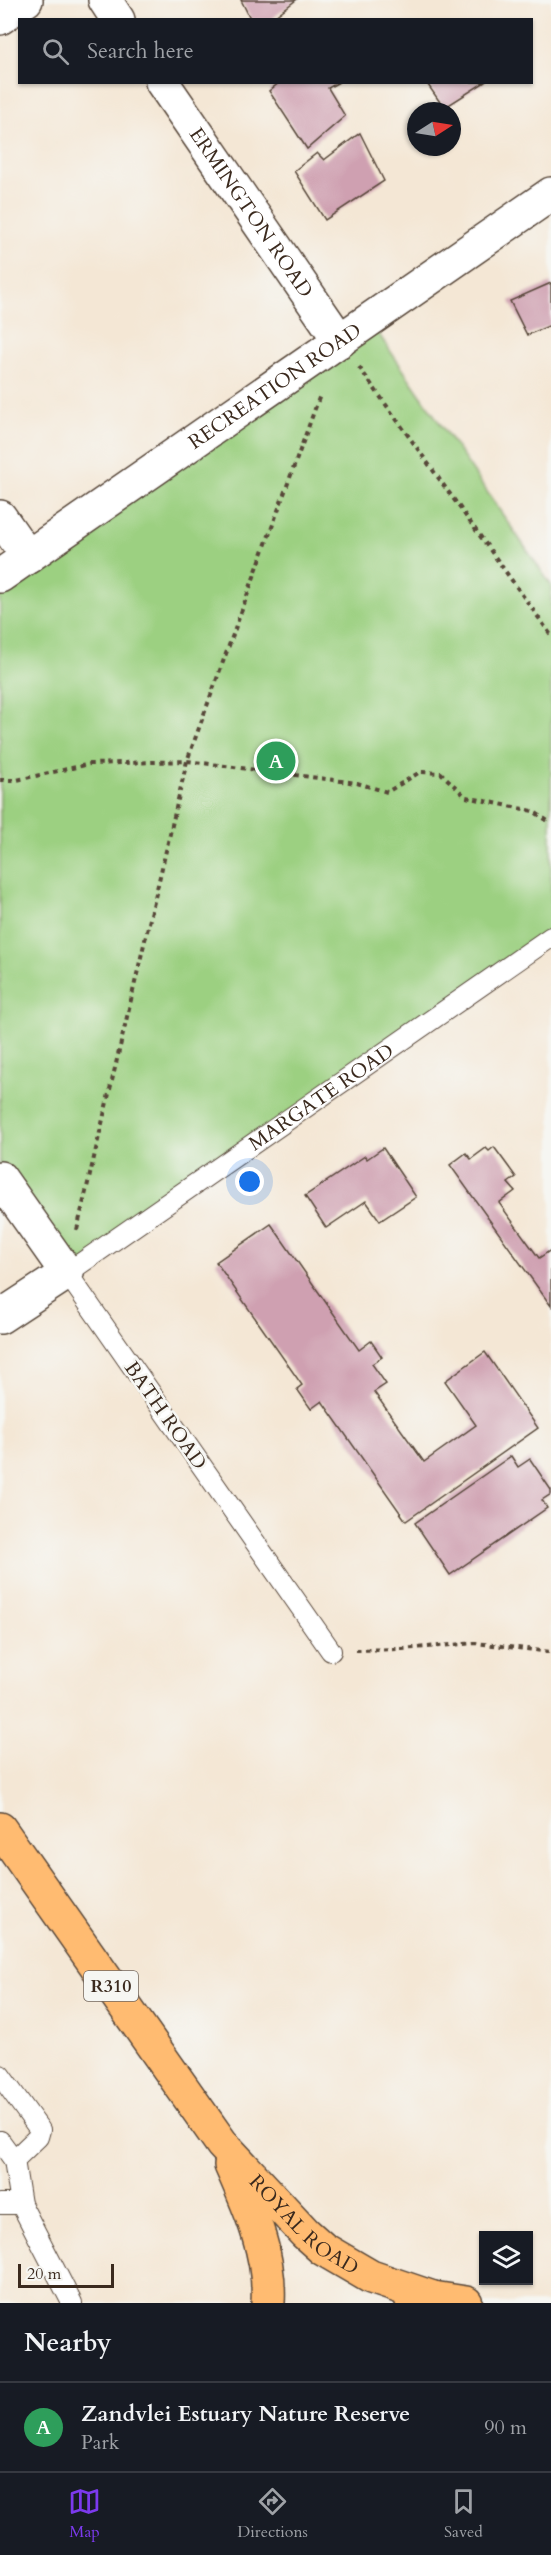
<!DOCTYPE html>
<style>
:root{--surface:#171b24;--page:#242831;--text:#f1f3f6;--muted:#9ea1a6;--line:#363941;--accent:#7c3aed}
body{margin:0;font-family:Cardo,serif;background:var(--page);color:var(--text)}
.controls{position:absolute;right:18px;bottom:18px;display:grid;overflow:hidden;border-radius:0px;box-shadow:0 2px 4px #0004}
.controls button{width:54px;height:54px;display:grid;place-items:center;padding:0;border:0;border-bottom:2px solid var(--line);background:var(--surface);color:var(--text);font:30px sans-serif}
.compass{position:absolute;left:407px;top:102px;width:54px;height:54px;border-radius:50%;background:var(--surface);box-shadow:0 2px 4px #0004;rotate:78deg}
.scale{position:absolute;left:18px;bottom:15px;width:96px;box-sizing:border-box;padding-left:6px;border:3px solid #3b2a1e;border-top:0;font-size:16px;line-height:21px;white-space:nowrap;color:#3b2a1e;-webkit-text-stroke:4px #f6f6f2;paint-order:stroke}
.you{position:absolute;left:250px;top:1182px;width:21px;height:21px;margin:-15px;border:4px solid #fff;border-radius:50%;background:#1a73e8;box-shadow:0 0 0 9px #1a73e833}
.badge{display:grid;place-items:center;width:39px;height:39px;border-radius:50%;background:var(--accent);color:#fff;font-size:20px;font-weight:700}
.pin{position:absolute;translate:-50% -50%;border:3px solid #fff;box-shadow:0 2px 6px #0006}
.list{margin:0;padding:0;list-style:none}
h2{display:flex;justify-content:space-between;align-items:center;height:78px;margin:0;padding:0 24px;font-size:26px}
h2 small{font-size:20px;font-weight:400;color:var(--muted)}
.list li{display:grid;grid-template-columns:39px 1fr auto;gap:18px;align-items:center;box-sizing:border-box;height:90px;padding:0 24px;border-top:2px solid var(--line)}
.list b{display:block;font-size:22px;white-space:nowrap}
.list p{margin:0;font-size:20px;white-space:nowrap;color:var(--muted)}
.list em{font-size:20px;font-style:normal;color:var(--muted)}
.icon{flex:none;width:33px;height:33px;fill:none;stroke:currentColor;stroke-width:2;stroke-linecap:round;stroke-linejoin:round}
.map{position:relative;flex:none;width:551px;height:2303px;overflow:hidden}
.search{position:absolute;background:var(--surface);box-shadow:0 2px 4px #0004;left:18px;right:18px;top:18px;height:66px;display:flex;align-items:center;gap:15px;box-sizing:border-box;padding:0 21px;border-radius:0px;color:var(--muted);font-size:22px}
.sheet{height:168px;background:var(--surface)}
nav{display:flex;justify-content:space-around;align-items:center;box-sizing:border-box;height:84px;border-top:2px solid var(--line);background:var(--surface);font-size:16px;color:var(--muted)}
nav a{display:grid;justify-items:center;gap:3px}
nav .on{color:var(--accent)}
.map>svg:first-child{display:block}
.green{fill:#9cd081;stroke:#6c7d50;stroke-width:1.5}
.building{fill:#cfa0b1}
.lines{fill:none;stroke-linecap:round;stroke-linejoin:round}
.service-casing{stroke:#574639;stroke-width:22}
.minor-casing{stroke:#574639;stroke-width:36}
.primary-casing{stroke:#574639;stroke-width:36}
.path{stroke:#574639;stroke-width:4;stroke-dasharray:4.5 4.5;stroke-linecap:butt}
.service{stroke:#fff;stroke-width:20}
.minor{stroke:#fff;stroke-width:33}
.primary{stroke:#ffbb71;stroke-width:33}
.labels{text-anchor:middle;stroke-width:5;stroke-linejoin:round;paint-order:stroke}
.shield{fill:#f6f6f2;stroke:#73675e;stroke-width:1.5}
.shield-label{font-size:18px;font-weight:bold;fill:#3b2a1e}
.street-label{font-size:20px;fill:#3b2a1e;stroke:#f6f6f2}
</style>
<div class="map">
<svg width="551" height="2303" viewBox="0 0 551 2303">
<rect width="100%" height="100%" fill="#f6f6f2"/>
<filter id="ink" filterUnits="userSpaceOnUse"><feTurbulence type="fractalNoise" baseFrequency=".0167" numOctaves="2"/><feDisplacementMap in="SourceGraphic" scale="12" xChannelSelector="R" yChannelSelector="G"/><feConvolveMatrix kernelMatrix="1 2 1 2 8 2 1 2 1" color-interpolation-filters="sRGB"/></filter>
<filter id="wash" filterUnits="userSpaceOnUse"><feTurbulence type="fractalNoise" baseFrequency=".008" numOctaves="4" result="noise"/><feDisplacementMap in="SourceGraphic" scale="24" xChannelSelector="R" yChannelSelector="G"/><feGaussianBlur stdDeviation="1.35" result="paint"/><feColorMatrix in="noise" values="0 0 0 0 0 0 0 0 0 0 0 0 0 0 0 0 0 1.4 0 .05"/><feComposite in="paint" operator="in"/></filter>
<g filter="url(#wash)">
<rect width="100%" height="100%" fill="#f4e7d5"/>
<path class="green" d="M369 320 551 585V937L67 1273 0 1178V577Z"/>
<g id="blocks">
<g class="building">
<path d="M241 0H296L270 20H251Z"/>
<path d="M280 82H339L328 88 345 116 307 149 269 91Z"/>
<path d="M426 82H485L444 108Z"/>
<path d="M360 133 384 181 325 220 294 171 317 153 324 160Z"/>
<path d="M551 283V325L527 335 510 301Z"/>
<path d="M494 1147 516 1177 508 1183 515 1191 499 1203 539 1258 551 1250V1306L450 1165 466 1153 471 1159 486 1148 489 1151Z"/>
<path d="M383 1148 416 1197 380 1221 366 1201 326 1228 305 1196 365 1156 367 1159Z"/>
<path d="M271 1224 359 1350 371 1341 382 1357 372 1364 386 1384 374 1392 424 1462 476 1425 445 1381 485 1352 538 1428 406 1521 322 1401 311 1409 297 1389 302 1385 216 1262Z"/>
<path d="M511 1456 518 1467 530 1459 551 1490V1494L542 1500 547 1508 450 1575 415 1523Z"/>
</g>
</g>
</g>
<g filter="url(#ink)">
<use href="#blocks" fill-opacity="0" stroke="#574639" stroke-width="1.5"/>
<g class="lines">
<defs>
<g id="service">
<path id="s1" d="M331 1651 67 1273 551 937"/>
<path d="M0 2075 40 2130 38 2137 14 2160"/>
<path d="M0 2141 14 2160 21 2204 72 2303"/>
<path d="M0 2204H21"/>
</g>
<g id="minor">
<path d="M105 0 118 20"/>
<path d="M0 18 26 0"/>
<path id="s2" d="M162 82 340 341"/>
<path d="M0 517 28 557"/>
<path id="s3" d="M0 576 551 194"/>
<path d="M0 1178 67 1273 0 1317"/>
</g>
<g id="primary">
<path id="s4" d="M0 1829 222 2144 305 2233 323 2249 371 2277 433 2298"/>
<path d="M231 2165C250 2208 271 2255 268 2303"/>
<path d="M411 2298H433L466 2303"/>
</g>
</defs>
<use href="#service" class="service-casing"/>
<use href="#minor" class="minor-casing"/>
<use href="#primary" class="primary-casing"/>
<g class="path">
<path d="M359 367 551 635"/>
<path d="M0 780H17L90 764 187 761 357 783 387 792 420 772 441 773 466 797 533 811 551 823"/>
<path d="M77 1230 187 761 320 395"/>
<path d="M356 1650 402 1649 476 1643 551 1652"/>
</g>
<use href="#service" class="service"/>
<use href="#minor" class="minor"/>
<use href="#primary" class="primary"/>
</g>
</g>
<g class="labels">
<rect class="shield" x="84" y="1971" width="54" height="30" rx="4.5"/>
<g class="shield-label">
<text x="111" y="1992">R310</text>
</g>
<g class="street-label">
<text dy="7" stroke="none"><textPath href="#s2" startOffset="158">ERMINGTON ROAD</textPath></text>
<text dy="7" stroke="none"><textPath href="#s3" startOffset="334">RECREATION ROAD</textPath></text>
<text dy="7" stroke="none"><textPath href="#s1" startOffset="770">MARGATE ROAD</textPath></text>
<text transform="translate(166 1415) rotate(55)" y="7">BATH ROAD</text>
<text dy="7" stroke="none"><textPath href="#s4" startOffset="501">ROYAL ROAD</textPath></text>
</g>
</g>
</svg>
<div class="controls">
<button><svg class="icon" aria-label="layers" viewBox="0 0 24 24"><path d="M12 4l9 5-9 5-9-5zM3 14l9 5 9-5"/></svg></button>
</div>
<svg class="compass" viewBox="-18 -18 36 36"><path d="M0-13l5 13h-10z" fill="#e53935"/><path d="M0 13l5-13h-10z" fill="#9ea1a6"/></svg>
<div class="scale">20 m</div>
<div class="you"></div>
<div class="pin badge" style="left:276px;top:761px;background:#2e9e5b">A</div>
<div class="search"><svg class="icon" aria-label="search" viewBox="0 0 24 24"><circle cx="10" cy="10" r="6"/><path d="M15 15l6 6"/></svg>Search here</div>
</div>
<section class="sheet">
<h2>Nearby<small></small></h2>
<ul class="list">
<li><span class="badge" style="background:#2e9e5b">A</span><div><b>Zandvlei Estuary Nature Reserve</b><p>Park</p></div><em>90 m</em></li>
</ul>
</section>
<nav>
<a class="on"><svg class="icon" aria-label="map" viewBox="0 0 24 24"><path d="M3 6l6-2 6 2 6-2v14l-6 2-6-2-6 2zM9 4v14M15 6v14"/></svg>Map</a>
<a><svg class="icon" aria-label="directions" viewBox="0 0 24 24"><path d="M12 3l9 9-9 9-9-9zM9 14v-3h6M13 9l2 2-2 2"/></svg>Directions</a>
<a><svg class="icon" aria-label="saved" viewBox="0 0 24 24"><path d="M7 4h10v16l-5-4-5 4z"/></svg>Saved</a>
</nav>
